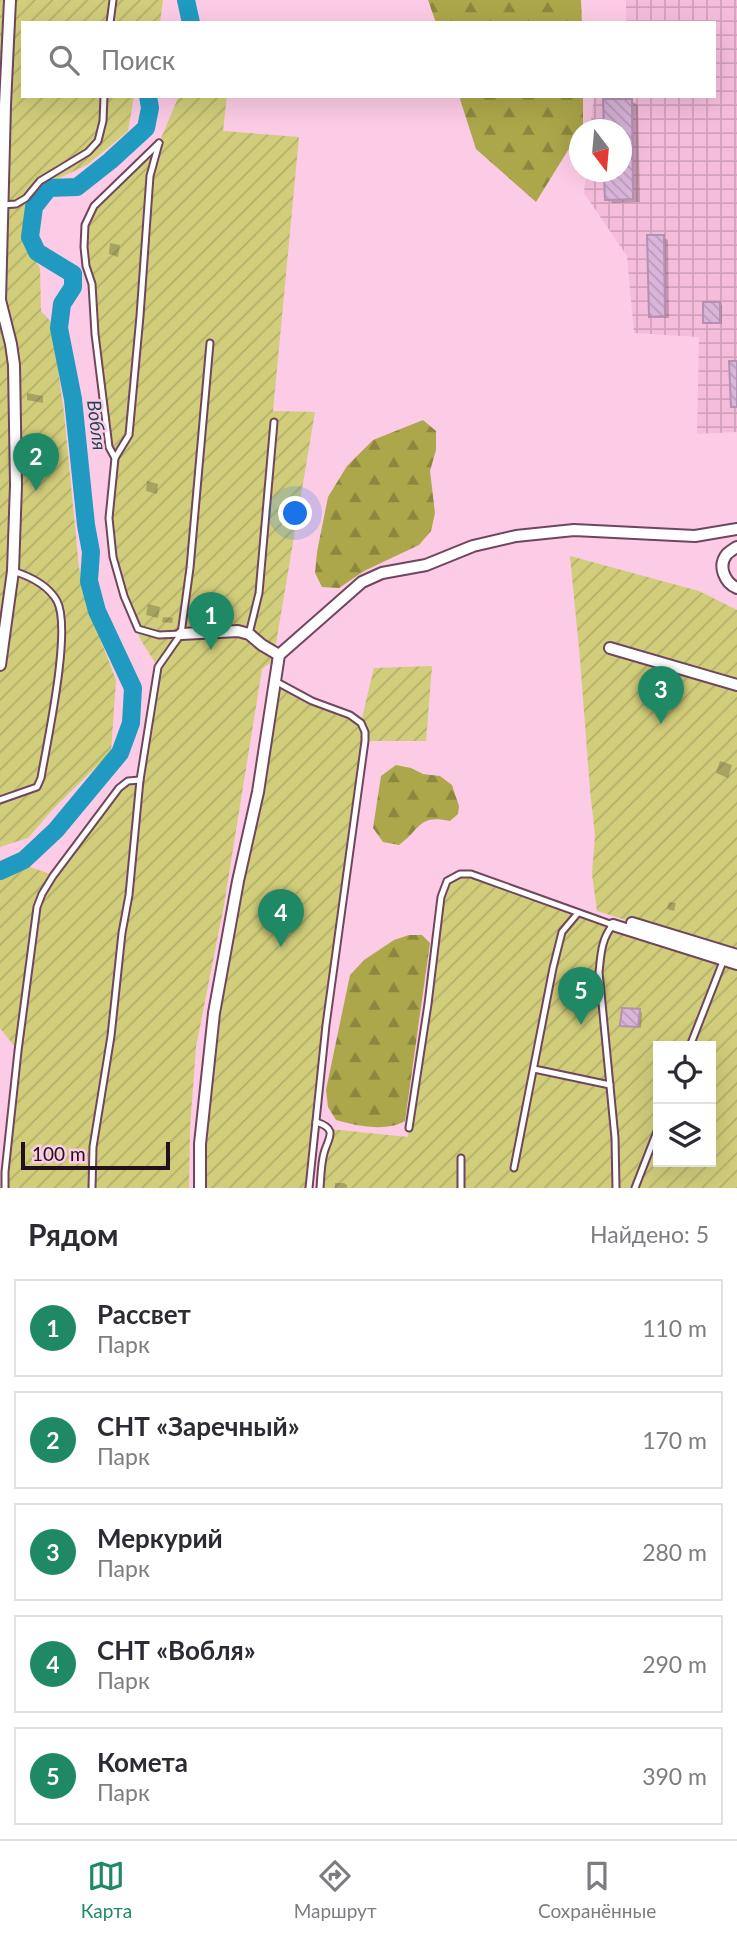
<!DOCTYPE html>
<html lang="ru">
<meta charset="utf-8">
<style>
:root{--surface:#fff;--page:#f7f7f7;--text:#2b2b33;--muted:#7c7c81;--line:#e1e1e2;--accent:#1f8966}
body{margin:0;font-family:Lato,sans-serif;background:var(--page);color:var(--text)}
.controls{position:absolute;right:21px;bottom:21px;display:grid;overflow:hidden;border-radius:0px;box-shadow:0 7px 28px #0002}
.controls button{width:63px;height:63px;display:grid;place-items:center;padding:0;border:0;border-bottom:2px solid var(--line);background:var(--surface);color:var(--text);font:35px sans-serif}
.compass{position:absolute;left:569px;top:119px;width:63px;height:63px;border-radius:50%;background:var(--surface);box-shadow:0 7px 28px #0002;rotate:164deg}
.scale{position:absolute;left:21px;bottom:18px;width:149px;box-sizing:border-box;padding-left:7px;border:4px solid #21111a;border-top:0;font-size:19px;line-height:24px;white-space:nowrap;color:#21111a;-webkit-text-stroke:5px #fccbe5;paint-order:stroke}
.you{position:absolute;left:296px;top:514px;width:24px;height:24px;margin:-18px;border:5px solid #fff;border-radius:50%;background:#1a73e8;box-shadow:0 0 0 10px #1a73e833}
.badge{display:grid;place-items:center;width:46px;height:46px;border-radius:50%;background:var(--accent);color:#fff;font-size:23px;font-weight:700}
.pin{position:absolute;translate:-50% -58px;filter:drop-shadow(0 2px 4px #0008)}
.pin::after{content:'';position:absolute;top:37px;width:24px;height:21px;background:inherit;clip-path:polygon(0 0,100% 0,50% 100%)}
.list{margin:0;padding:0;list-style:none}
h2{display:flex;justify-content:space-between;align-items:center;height:91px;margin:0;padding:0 28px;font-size:30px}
h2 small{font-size:23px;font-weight:400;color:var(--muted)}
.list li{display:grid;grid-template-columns:46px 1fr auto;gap:21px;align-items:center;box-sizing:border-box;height:98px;margin:0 14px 14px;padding:0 14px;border:2px solid var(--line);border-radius:0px}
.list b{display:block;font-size:26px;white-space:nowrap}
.list p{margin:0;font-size:23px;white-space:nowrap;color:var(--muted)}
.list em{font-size:23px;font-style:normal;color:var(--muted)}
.icon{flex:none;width:38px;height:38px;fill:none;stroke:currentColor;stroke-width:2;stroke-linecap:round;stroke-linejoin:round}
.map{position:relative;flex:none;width:737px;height:1188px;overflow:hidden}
.search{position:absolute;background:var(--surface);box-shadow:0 7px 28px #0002;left:21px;right:21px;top:21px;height:77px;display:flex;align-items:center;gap:18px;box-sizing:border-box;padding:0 24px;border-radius:0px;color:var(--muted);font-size:26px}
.sheet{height:651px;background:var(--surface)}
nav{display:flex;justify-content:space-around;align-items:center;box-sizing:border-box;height:98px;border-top:2px solid var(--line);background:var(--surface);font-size:19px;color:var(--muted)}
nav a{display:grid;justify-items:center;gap:4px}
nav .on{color:var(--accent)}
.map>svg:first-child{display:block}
.industrial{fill:url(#industrial-grid)}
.forest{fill:url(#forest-firs)}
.garden{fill:url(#garden-furrows);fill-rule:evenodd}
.shadow{fill:#0003}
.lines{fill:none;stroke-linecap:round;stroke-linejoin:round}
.river{stroke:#209ac1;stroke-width:18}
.building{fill:url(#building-back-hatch);stroke:#b390b4;stroke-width:2}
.service-casing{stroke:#6f465d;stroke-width:9}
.minor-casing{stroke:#6f465d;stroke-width:14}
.service{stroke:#fff;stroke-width:5}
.minor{stroke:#fff;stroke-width:10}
.labels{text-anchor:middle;stroke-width:5;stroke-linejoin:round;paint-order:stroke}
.water-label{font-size:19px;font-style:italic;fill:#194859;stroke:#fccbe5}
</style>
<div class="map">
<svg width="737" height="1188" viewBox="0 0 737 1188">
<defs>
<pattern id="industrial-grid" width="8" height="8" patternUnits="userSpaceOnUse" patternTransform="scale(1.75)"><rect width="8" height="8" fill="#f5bddb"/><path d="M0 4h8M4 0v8" fill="none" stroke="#d2a1bb"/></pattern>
<pattern id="forest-firs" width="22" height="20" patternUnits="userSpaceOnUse" patternTransform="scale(1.75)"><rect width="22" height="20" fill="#ada74b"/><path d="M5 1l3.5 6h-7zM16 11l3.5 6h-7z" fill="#8c873e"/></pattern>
<pattern id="garden-furrows" width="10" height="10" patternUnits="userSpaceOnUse" patternTransform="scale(1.75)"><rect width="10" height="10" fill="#d1cd7b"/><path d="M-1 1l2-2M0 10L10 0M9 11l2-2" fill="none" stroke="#b3af6a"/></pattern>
<pattern id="building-back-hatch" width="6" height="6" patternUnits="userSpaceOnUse" patternTransform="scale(1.75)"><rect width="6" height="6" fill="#d9b5da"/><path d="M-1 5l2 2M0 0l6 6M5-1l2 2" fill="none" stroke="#ba9bba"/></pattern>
</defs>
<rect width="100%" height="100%" fill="#fccbe5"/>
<path class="industrial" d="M626 0H737V432L697 434 699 337 634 333 627 256 584 193 586 172H622V130L590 129 594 96H714V23H626Z"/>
<g class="forest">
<path d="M428 0H581L582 23H436Z"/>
<path d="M459 96H583V126L536 202 476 149Z"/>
<path d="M423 420 436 431V450L430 471 435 513 431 531 419 545 364 571 339 588 322 587 315 573 317 552 328 497 347 466 373 440Z"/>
<path d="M396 765 411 768 423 774 440 776 452 785 459 806 458 814 450 821C418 814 421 829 399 845L383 842 373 828 381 776Z"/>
<path d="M409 935H422L430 943 405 1121C387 1132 356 1126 336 1120L328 1107 326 1090 350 975 364 960 394 940Z"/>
</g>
<g class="garden">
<path d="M0 0H163L160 23H23V96H134L128 131 87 165 40 187 29 206 27 247 40 268 41 311 52 323 64 413 79 568 89 610 116 680 111 752 53 809 28 838 0 847Z"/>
<path d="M180 96H227L223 131 299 137 273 411 315 412 273 661 262 669 224 905 196 1047 190 1127 189 1188H5L18 1051 0 1028V880L30 867 53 875 119 788 128 781 140 780 158 667 140 639 113 557 109 518 115 458 109 447 92 284 86 266 85 225 94 206 159 143 178 98Z"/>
<path d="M570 556 699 591 737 610V955L597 911 592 874 595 835 590 790 580 659Z"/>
<path d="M432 666 426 741H366L351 840 309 1188H200L214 1013 275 681 361 722 374 668Z"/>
<path d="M460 874H471L593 918 737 964V1188H320L329 1129 408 1137 428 1004 441 897 447 881ZM658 1046H711V1162H658Z"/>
</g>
<g class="shadow">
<path d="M631 101 638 105 640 202 613 203 607 199 606 172H622V130Z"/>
<path d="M663 237 668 240 669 318H655L650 316Z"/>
<path d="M110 243 120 245 118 257 109 254Z"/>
<path d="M720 304 722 305V324H707L704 322Z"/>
<path d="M27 393 43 396V403L27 400Z"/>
<path d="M147 481 158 484 157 494 146 491Z"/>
<path d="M148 604 160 607 158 618 146 615Z"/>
<path d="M163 617 173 618 172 623 162 622Z"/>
<path d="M720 761 732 765 728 778 716 773Z"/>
<path d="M669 902 676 903 674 911 667 909Z"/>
<path d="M640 1011 642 1013 641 1028 622 1025Z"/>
<path d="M335 1183H344L347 1185V1188H335Z"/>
</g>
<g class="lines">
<g class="river">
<path d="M186 0 191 23"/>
<path d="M0 871 24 860 56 830 120 753 131 723 133 688 97 611 89 581 91 552 86 525 73 399 59 328 62 304 73 287V274L37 252 30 237 34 207 49 188 77 187 110 161 146 128 150 108 148 96"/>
</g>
</g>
<g class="building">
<path d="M603 99H632L633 199 605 200 604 172H621V130H604Z"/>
<path d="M647 235H664L665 316 649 317Z"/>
<rect x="703" y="302" width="17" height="21"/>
<path d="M729 361H737V407H731Z"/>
<path d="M622 1008 640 1009 638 1027 620 1026Z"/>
</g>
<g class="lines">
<defs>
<g id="service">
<path d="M110 23 113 0"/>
<path d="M159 143 150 176 140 316 129 435 115 458 109 518 113 557 124 596 138 629 159 635 181 634"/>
<path d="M2 205 16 204 26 198 40 181 88 152 98 141 103 121 104 96"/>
<path d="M115 458 109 447 95 334 92 284 86 266 84 247 85 225 94 206 159 143"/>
<path d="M249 634 259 593 274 422"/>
<path d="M275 681 312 701 350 715 361 723 365 732V741L326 1025 309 1188"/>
<path d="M0 800 37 787 41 778C47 742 72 629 57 601 48 585 29 576 13 571"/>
<path d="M690 1046 724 959"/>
<path d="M534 1069 610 1085"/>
<path d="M316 1122C339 1129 328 1138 324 1153 321 1164 321 1176 320 1188"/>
<path d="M409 1128 428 1004 441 897 447 881 460 874H471L613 925C601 939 601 955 599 972L615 1138 616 1188"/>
<path d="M461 1158V1188"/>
<path d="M514 1168 553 968 562 932 578 913"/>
<path d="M5 1188V1172L18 1051 37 907 42 894 53 876 119 788 128 781 140 780"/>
<path d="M92 1188 93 1147 111 1036 122 933 129 895 140 780 158 667 181 634 190 568 210 343"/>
<path d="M635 1188 658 1129"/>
</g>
<g id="minor">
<path d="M737 547C736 547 728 553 727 554 717 566 725 583 737 588"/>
<path d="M181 634 238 631 249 634 262 645 279 655"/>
<path d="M610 648 737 685"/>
<path d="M0 665 13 571 16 485 14 365 11 344 0 300 5 105 10 0"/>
<path d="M632 923 737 955"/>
<path d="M613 925 737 964"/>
<path d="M200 1188V1144L214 1013 238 881 258 792 279 655 362 582 382 573 426 565 473 546 516 536 574 530 695 536 737 529"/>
</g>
</defs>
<use href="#service" class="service-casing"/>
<use href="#minor" class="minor-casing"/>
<use href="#service" class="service"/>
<use href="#minor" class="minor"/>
</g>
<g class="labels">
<g class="water-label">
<text transform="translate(97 425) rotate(83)" y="7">Вобля</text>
</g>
</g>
</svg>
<div class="controls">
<button><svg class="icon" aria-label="locate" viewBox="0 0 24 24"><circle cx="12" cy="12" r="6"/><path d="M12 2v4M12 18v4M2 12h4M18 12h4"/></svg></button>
<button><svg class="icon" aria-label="layers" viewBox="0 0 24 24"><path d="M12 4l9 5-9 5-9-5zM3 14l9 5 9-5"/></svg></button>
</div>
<svg class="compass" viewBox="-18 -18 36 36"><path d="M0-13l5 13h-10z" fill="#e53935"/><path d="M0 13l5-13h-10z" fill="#7c7c81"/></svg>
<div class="scale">100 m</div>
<div class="you"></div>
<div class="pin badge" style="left:211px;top:650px">1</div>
<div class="pin badge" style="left:36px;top:491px">2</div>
<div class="pin badge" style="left:661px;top:724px">3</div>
<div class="pin badge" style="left:281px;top:947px">4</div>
<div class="pin badge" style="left:581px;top:1025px">5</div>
<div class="search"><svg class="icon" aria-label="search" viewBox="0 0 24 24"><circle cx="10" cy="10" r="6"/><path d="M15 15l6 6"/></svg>Поиск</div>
</div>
<section class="sheet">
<h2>Рядом<small>Найдено: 5</small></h2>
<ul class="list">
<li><span class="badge">1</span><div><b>Рассвет</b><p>Парк</p></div><em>110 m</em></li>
<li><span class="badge">2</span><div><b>СНТ «Заречный»</b><p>Парк</p></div><em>170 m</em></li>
<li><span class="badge">3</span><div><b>Меркурий</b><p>Парк</p></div><em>280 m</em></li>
<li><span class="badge">4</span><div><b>СНТ «Вобля»</b><p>Парк</p></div><em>290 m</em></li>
<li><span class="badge">5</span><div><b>Комета</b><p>Парк</p></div><em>390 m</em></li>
</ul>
</section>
<nav>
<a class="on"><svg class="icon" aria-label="map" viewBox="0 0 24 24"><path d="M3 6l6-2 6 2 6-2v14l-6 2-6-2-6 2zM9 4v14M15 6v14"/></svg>Карта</a>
<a><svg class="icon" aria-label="directions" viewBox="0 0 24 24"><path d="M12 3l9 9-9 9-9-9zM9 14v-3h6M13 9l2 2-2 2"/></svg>Маршрут</a>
<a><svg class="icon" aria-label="saved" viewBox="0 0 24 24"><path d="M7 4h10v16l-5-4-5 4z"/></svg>Сохранённые</a>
</nav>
